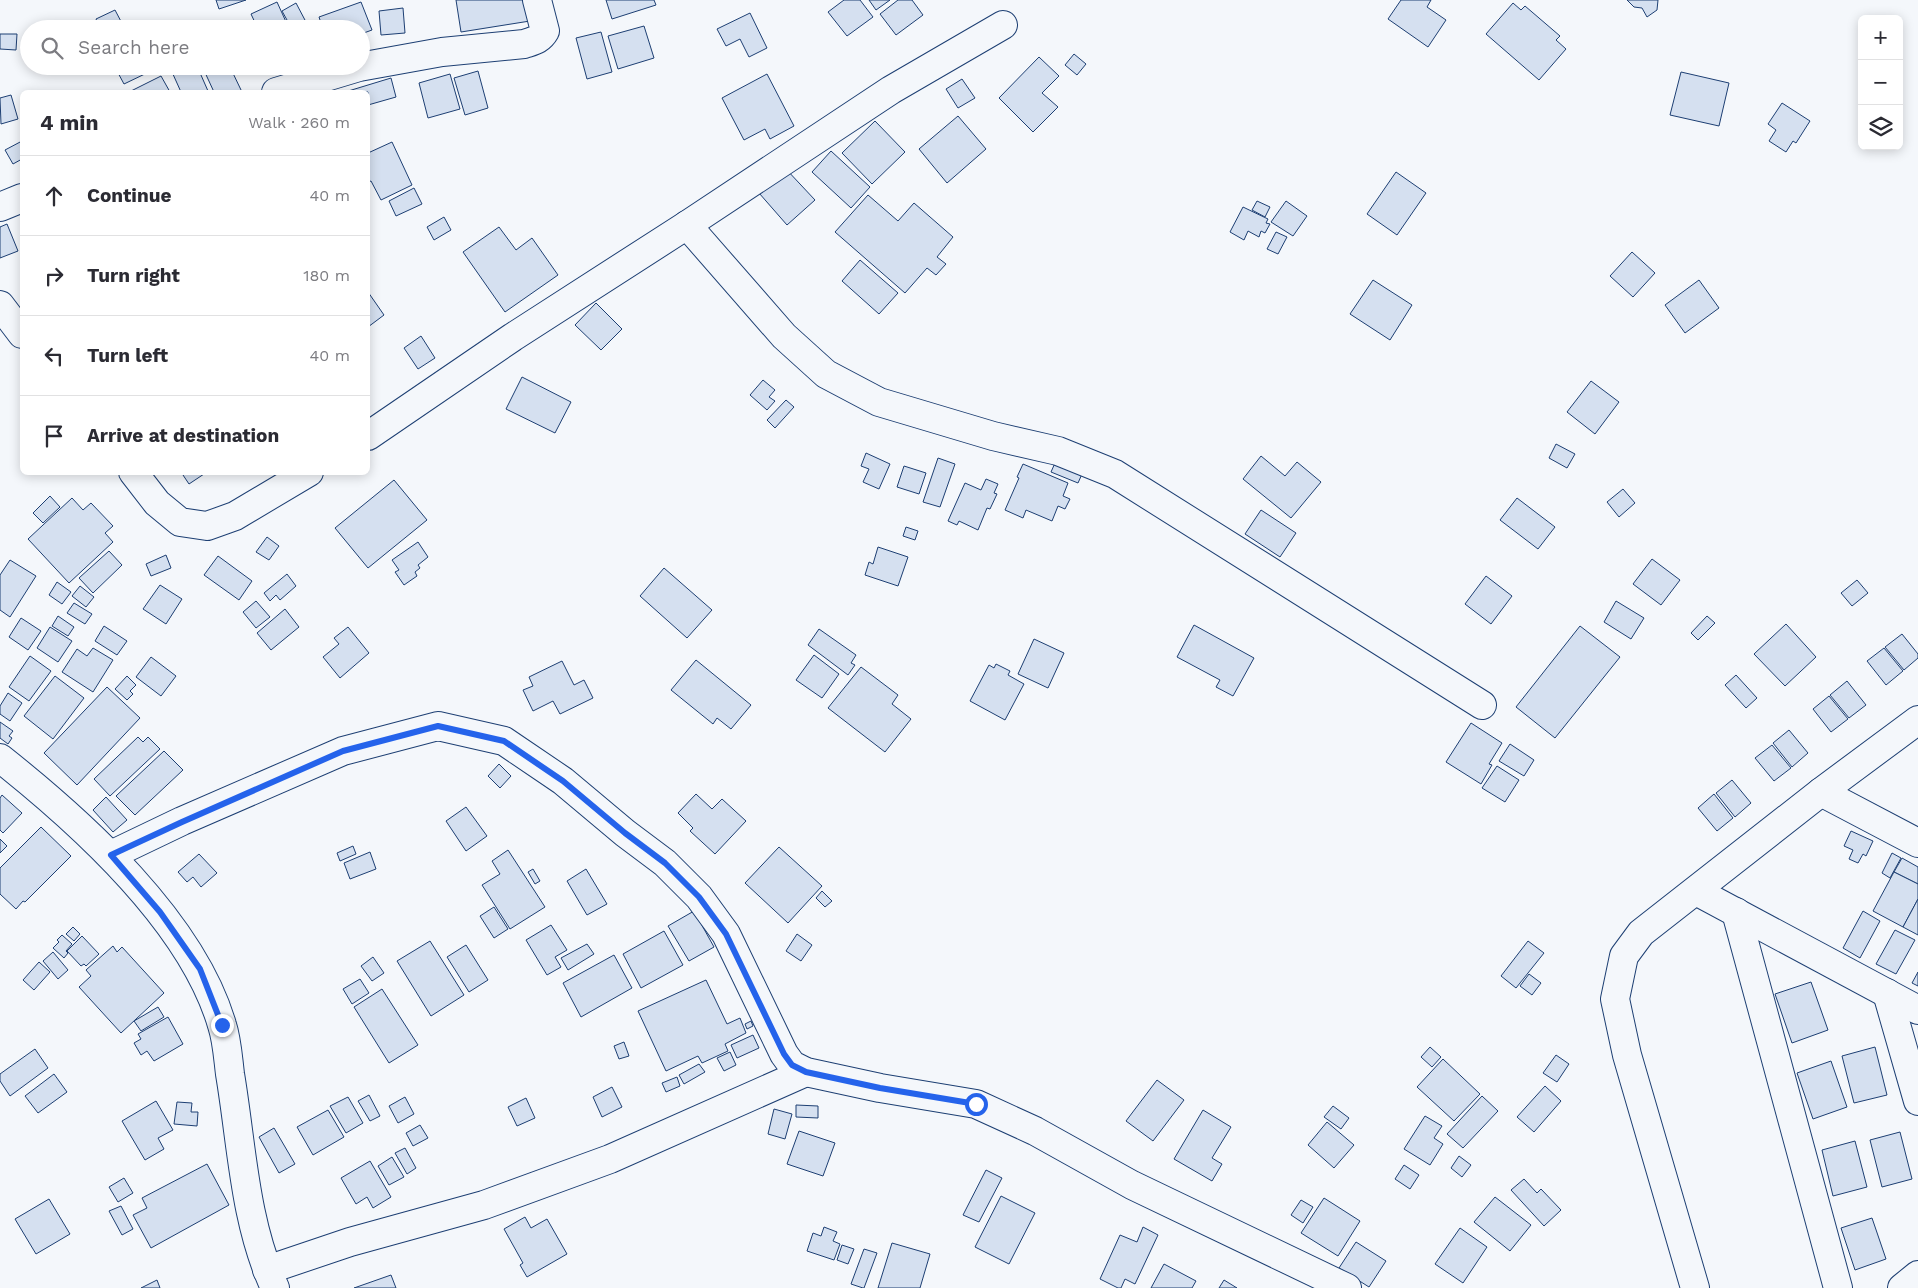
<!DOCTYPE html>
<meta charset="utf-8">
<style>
:root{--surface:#fff;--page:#f7f7f7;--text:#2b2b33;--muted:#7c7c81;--line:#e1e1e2}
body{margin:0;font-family:"Work Sans",sans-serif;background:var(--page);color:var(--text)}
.controls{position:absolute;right:15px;top:15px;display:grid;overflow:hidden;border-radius:8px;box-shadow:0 2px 12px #0003}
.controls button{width:45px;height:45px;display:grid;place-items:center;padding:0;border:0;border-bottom:1px solid var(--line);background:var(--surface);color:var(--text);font:25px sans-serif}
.stop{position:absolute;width:15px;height:15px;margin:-11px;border:4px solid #2563eb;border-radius:50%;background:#fff}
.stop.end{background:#2563eb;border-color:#fff;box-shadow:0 1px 5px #0008}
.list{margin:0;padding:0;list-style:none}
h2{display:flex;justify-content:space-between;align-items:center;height:65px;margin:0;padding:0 20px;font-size:21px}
h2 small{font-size:16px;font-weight:400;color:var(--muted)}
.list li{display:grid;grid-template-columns:32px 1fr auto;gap:15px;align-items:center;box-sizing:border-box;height:80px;padding:0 20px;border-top:1px solid var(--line)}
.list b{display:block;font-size:19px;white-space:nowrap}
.list em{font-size:16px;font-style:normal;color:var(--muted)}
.icon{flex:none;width:28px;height:28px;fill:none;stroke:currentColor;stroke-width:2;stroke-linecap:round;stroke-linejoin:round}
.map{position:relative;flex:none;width:1918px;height:1288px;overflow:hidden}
.search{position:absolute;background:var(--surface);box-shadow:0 2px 12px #0003;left:20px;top:20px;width:350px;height:55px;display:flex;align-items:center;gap:12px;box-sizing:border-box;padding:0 18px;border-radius:28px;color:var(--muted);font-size:19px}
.panel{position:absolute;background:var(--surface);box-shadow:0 2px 12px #0003;left:20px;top:90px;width:350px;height:385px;border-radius:8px}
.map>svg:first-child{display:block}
.building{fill:#d5e0f0;stroke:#1d3f73}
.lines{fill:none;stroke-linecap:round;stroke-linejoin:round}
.street-casing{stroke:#1d3f73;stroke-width:30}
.secondary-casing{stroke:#1d3f73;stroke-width:30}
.street{stroke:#f4f7fb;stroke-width:28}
.secondary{stroke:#f4f7fb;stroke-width:28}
.route{stroke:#2563eb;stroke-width:6}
</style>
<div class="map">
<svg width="1918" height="1288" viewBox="0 0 1918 1288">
<rect width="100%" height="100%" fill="#f4f7fb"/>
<g class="building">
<path d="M216 0H246L219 9Z"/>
<path d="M456 0H527L530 21 461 32Z"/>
<path d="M606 0H654L656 5 612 19Z"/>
<path d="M844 0H860L873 17 847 36 828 12Z"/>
<path d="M869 0H890L876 10Z"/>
<path d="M898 0H912L923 15 896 35 880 14Z"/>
<path d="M1401 0H1431L1427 7 1446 20 1428 47 1388 19Z"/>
<path d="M1627 0H1658L1657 10 1647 17 1642 8 1634 7Z"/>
<path d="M277 2 287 24 277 29H258L251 14Z"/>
<path d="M361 2 372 30 361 34V29H323L319 17Z"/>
<path d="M296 3 306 22 292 29 282 11Z"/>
<path d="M1513 3 1521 10 1525 6 1560 36 1556 40 1566 49 1539 80 1486 34Z"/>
<path d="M403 8 405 33 381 35 379 11Z"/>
<path d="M115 10 125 29H100L96 19Z"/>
<path d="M750 13 767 48 749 57 740 39 726 46 717 29Z"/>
<path d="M644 26 654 58 618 69 608 36Z"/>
<path d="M601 32 612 72 587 79 576 38Z"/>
<path d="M0 34H17L16 50 0 49Z"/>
<path d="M1074 54 1086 64 1077 75 1065 65Z"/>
<path d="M1039 57 1059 76 1042 93 1058 107 1033 132 999 98Z"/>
<path d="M126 66H146L149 72 124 84 117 71Z"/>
<path d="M184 66H197L208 91 204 92H181L172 72Z"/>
<path d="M202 66H232L230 67 242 92H214Z"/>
<path d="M478 71 488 108 465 115 454 78Z"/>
<path d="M1681 72 1729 83 1719 126 1670 115Z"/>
<path d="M450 74 460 109 428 118 419 83Z"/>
<path d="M767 74 794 126 770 139 765 129 744 140 722 98Z"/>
<path d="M161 76 170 92H129Z"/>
<path d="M391 78 396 97 368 105V92H345Z"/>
<path d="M962 79 975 98 958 108 946 89Z"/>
<path d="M11 95 18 119 1 124 0 98Z"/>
<path d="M1782 103 1810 121 1796 143 1793 141 1786 152 1769 141 1776 130 1768 124Z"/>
<path d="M958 116 986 149 947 183 919 149Z"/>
<path d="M875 121 905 152 872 184 842 153Z"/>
<path d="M22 141V159L13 164 5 150Z"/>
<path d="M392 142 412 185 381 200 371 181 368 182V153Z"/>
<path d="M831 151 870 187 851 208 812 172Z"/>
<path d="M785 168 815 200 787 225 759 193Z"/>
<path d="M1396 172 1426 193 1397 235 1367 214Z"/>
<path d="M414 188 422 204 396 216 389 201Z"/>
<path d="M868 195 898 221 914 203 953 237 937 257 946 264 936 275 927 268 905 293 835 232Z"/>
<path d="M1257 201 1270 207 1265 217 1252 210Z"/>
<path d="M1286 201 1307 216 1293 236 1271 222Z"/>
<path d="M1243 207 1268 219 1266 223 1270 224 1265 233 1261 231 1259 237 1248 231 1244 240 1230 232Z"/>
<path d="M444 217 451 230 434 240 427 227Z"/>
<path d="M7 224 18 251 0 258V227Z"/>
<path d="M499 227 516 250 532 238 558 275 505 312 463 252Z"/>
<path d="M1276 232 1287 237 1278 254 1267 249Z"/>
<path d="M1632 252 1655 273 1633 297 1610 276Z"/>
<path d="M860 260 898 293 879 314 842 281Z"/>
<path d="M1373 280 1412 305 1390 340 1350 314Z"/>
<path d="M1699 280 1719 308 1685 333 1665 305Z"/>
<path d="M368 292 384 315 368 327Z"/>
<path d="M596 303 622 329 601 350 575 325Z"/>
<path d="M421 336 435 358 418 369 404 348Z"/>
<path d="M522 377 571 402 555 433 506 409Z"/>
<path d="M763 380 775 390 769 397 775 401 767 410 750 395Z"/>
<path d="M1591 381 1619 402 1595 434 1567 412Z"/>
<path d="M786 400 794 407 775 428 767 420Z"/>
<path d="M1556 444 1575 454 1567 468 1549 458Z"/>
<path d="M866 453 890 464 879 489 863 482 869 469 861 466Z"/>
<path d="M1261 456 1285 476 1297 462 1321 482 1291 518 1243 479Z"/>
<path d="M938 458 955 464 940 507 923 502Z"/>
<path d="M1055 463 1082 474 1078 483 1051 472Z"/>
<path d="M1023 464 1068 483 1063 496 1070 499 1065 509 1058 506 1052 521 1026 510 1023 518 1005 510 1019 478 1017 477Z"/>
<path d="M904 466 926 473 919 494 897 487Z"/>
<path d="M181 472H207L189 484Z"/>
<path d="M986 479 998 484 994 493 997 494 990 509 987 508 978 530 959 521 957 525 948 521 965 483 981 490Z"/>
<path d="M394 480 427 520 368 568 335 528Z"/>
<path d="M1623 489 1635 503 1619 517 1607 502Z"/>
<path d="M50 496 60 507 43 523 33 513Z"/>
<path d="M72 498 83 510 91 503 113 526 105 533 113 542 69 583 28 539Z"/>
<path d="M1517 498 1555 527 1538 549 1500 520Z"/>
<path d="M1261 510 1296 533 1280 557 1245 534Z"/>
<path d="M906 527 918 531 915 540 903 536Z"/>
<path d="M267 537 279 546 269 560 256 552Z"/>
<path d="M418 542 428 557 418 565 420 568 415 572 417 576 404 585 395 572 399 570 392 560Z"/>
<path d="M878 547 908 557 898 586 865 575 869 562 873 564Z"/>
<path d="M109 551 122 565 93 593 79 578Z"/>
<path d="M166 555 171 568 151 576 146 564Z"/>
<path d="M218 556 252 581 239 600 204 575Z"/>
<path d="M1652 559 1680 580 1661 605 1633 584Z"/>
<path d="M10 560 36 576 10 617 0 610V575Z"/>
<path d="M664 568 712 610 687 638 640 596Z"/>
<path d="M287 574 296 586 280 600 276 595 270 601 264 593Z"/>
<path d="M1486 576 1512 596 1491 624 1465 604Z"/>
<path d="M1857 580 1868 593 1852 606 1841 593Z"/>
<path d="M57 582 71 592 62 604 49 595Z"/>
<path d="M160 585 182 599 166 624 143 609Z"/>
<path d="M80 586 94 597 86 607 72 596Z"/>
<path d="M256 601 270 617 256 628 243 612Z"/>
<path d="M1616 601 1644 618 1631 639 1604 622Z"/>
<path d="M74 603 92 614 85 624 67 613Z"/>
<path d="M285 609 299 627 271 650 257 633Z"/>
<path d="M58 616 74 627 68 636 52 626Z"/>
<path d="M1707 616 1715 623 1698 640 1691 633Z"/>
<path d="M21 618 41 631 28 650 9 637Z"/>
<path d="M1786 624 1816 657 1785 686 1754 654Z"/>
<path d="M1194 625 1254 658 1233 696 1216 687 1220 680 1177 657Z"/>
<path d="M104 626 127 641 117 655 95 641Z"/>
<path d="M1580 626 1620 657 1555 738 1516 707Z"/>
<path d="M50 627 72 641 58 662 37 648Z"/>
<path d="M348 627 369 653 340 678 323 657 339 644 334 638Z"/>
<path d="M819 629 856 655 851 663 855 665 848 675 808 645Z"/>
<path d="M1902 634 1918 654V658L1904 670 1885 647Z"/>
<path d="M1034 639 1064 653 1048 688 1018 674Z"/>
<path d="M93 648 113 660 93 692 62 672 77 649 87 656Z"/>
<path d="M1884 648 1903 671 1886 685 1867 661Z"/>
<path d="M814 655 839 674 822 698 796 680Z"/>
<path d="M30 656 51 671 29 701 9 687Z"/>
<path d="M151 657 176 676 161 696 136 677Z"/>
<path d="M696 660 751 705 731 729 717 718 713 724 671 690Z"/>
<path d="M562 661 574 685 584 680 593 698 560 714 553 701 533 711 523 690 533 686 529 677Z"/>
<path d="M996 664 1010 671 1008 675 1024 684 1005 720 970 701 989 665 994 668Z"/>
<path d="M861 667 898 695 892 704 911 719 885 752 828 708Z"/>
<path d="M1736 675 1757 698 1746 708 1725 685Z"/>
<path d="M55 676 84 698 53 739 24 716Z"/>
<path d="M127 676 136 685 130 691 133 694 127 700 115 689Z"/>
<path d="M1847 681 1866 705 1849 718 1830 695Z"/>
<path d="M107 687 140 718 77 785 44 753Z"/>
<path d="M8 693 22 703 10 721 0 714V706Z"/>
<path d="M1829 696 1848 719 1831 732 1813 709Z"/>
<path d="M0 722 13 731 9 736 12 738 8 744 0 738Z"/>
<path d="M1471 723 1502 743 1489 764 1492 765 1481 784 1446 762Z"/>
<path d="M1789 730 1808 753 1792 767 1773 743Z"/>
<path d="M138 737 143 742 148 737 160 749 110 796 94 779Z"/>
<path d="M1510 744 1534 760 1524 776 1499 761Z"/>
<path d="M1772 745 1791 768 1774 781 1755 758Z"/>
<path d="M164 751 183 770 135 815 116 796Z"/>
<path d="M499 764 511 776 500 788 488 776Z"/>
<path d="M1497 766 1519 780 1505 802 1482 788Z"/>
<path d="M1732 780 1751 803 1735 817 1716 793Z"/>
<path d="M696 794 712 809 722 799 746 821 715 854 690 831 693 828 678 813Z"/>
<path d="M1714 794 1733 818 1717 831 1698 808Z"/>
<path d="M2 795 22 813 3 833 0 830V798Z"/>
<path d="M106 797 127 820 113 832 93 810Z"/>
<path d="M466 807 487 836 466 851 446 821Z"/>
<path d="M41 827 71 856 25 902 23 901 16 909 0 894V868Z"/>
<path d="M1851 831 1873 841 1866 856 1863 854 1858 863 1849 859 1853 850 1844 846Z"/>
<path d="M0 839 7 846 0 853Z"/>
<path d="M353 846 356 854 340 861 337 853Z"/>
<path d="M779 847 822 886 788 923 745 883Z"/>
<path d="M508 850 545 907 510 929 482 885 500 874 492 861Z"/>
<path d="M370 852 376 869 350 879 344 863Z"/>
<path d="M1892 853 1901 858 1890 878 1882 873Z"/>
<path d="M199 854 217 873 201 887 193 877 187 882 178 872Z"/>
<path d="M1902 858 1918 867V884L1894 872Z"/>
<path d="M533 869 540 881 535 884 528 872Z"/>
<path d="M586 869 607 904 587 915 567 881Z"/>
<path d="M1894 872 1918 884V899L1903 927 1873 911Z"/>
<path d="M822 891 832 901 825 907 816 898Z"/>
<path d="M1918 899V935L1903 927Z"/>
<path d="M494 907 508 929 494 938 480 916Z"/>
<path d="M694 911 714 947 689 961 668 926Z"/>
<path d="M1863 911 1880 921 1860 958 1843 948Z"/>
<path d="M551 925 567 950 555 957 561 967 547 975 526 940Z"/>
<path d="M73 927 80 934 74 941 66 934Z"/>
<path d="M1895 930 1915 940 1896 974 1876 964Z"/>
<path d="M664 931 683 965 641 988 623 954Z"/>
<path d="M797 934 812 945 801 961 786 951Z"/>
<path d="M62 935 72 944 66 951 68 953 64 958 53 948 59 942 57 940Z"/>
<path d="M82 936 99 954 86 966 84 964 81 966 67 951Z"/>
<path d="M430 941 464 995 431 1016 397 961Z"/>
<path d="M1528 941 1544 953 1516 988 1501 976Z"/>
<path d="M587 944 594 954 568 970 561 958Z"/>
<path d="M466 945 488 980 469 992 447 957Z"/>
<path d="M113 946 117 952 122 947 164 993 121 1033 79 987 91 976 86 970Z"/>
<path d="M53 952 68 970 58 979 43 961Z"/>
<path d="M614 955 632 988 581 1017 563 983Z"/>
<path d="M373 957 384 973 372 981 361 966Z"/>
<path d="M39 962 50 972 34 990 23 980Z"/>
<path d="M1918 972V986L1912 983Z"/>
<path d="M1529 974 1541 983 1532 995 1520 986Z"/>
<path d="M360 979 369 993 352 1004 343 989Z"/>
<path d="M706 980 727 1024 740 1018 746 1033 725 1044 728 1051 702 1063 698 1056 666 1071 638 1011Z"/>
<path d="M1811 982 1828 1030 1792 1043 1775 994Z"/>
<path d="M382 989 418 1045 389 1063 354 1007Z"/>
<path d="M158 1007 164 1017 141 1031 134 1021Z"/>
<path d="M168 1017 183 1044 154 1061 147 1051 141 1055 134 1043 141 1039 138 1034Z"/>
<path d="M751 1021 753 1026 747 1029 745 1024Z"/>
<path d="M753 1035 759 1048 737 1058 731 1045Z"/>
<path d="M624 1042 629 1056 619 1059 614 1046Z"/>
<path d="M1430 1047 1441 1057 1432 1067 1421 1057Z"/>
<path d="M1875 1047 1887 1095 1854 1103 1842 1056Z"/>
<path d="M35 1049 48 1068 10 1096 0 1081V1074Z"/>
<path d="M730 1052 736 1065 724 1071 717 1058Z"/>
<path d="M1556 1055 1569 1064 1557 1082 1543 1073Z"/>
<path d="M1443 1059 1480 1094 1454 1121 1417 1087Z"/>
<path d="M1831 1061 1847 1107 1813 1119 1797 1073Z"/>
<path d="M699 1064 705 1072 684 1084 679 1075Z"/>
<path d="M54 1074 67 1092 38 1113 25 1096Z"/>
<path d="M677 1077 680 1086 666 1092 662 1083Z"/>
<path d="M1157 1080 1184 1100 1153 1141 1126 1121Z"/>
<path d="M1545 1086 1561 1101 1534 1132 1517 1117Z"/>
<path d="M612 1087 622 1107 602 1117 593 1097Z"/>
<path d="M369 1095 380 1116 370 1121 358 1101Z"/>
<path d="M1482 1096 1498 1111 1463 1148 1447 1134Z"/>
<path d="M348 1097 363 1123 346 1133 330 1106Z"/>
<path d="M405 1097 414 1114 398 1123 389 1106Z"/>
<path d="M526 1098 535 1118 517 1126 508 1107Z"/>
<path d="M156 1101 173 1130 158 1138 164 1149 145 1160 122 1121Z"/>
<path d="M177 1102 192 1103 191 1112H198L197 1126 174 1124Z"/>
<path d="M796 1105 818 1106V1118L796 1117Z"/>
<path d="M1333 1106 1349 1118 1341 1129 1324 1117Z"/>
<path d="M774 1109 792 1114 785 1139 768 1134Z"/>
<path d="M328 1110 344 1137 313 1155 297 1127Z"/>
<path d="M1203 1110 1231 1127 1212 1158 1222 1164 1212 1181 1174 1159Z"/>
<path d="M1425 1116 1442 1126 1434 1138 1443 1144 1430 1165 1404 1149Z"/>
<path d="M1327 1122 1354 1145 1334 1168 1308 1145Z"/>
<path d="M420 1125 428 1138 413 1146 406 1133Z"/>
<path d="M274 1128 295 1164 279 1173 259 1137Z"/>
<path d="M799 1131 835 1143 823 1176 787 1164Z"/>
<path d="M1900 1132 1912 1179 1882 1187 1870 1140Z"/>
<path d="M1855 1141 1867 1187 1833 1196 1822 1150Z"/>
<path d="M405 1148 416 1168 407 1174 395 1153Z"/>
<path d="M1459 1156 1471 1165 1462 1177 1451 1168Z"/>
<path d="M392 1157 404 1177 389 1185 378 1166Z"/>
<path d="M370 1161 391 1197 373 1208 367 1197 356 1204 341 1178Z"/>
<path d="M207 1164 229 1205 151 1248 133 1215 147 1208 142 1198Z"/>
<path d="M1404 1165 1419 1175 1410 1189 1395 1179Z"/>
<path d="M986 1170 1002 1178 979 1222 963 1215Z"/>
<path d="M124 1178 133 1193 118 1202 109 1187Z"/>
<path d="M1524 1179 1537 1193 1541 1189 1561 1210 1544 1226 1511 1190Z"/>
<path d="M1001 1196 1035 1213 1009 1264 975 1247Z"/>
<path d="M1495 1197 1531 1225 1510 1251 1474 1222Z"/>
<path d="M1324 1198 1360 1221 1338 1256 1301 1233Z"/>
<path d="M49 1199 70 1234 36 1254 15 1219Z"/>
<path d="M1301 1200 1313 1207 1303 1223 1291 1215Z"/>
<path d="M121 1206 133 1229 122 1235 109 1211Z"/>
<path d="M525 1217 531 1228 547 1219 567 1254 527 1277 520 1265 523 1263 504 1229Z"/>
<path d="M1872 1218 1886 1259 1855 1270 1841 1228Z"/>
<path d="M824 1227 837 1232 833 1241 840 1244 834 1260 807 1251 813 1233 821 1236Z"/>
<path d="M1143 1227 1158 1235 1135 1284 1125 1279 1121 1288H1118L1100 1279 1120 1235 1137 1242Z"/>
<path d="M1460 1228 1487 1247 1463 1283 1435 1264Z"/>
<path d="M1356 1242 1386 1261 1369 1287 1339 1268Z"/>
<path d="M892 1243 930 1254 920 1288H878Z"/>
<path d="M842 1245 854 1249 848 1264 837 1260Z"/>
<path d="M864 1249 877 1253 864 1288H863L851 1284Z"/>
<path d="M1164 1264 1196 1281 1192 1288H1151Z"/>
<path d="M391 1275 396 1288H354Z"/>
<path d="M157 1280 160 1288H141Z"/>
<path d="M1224 1280 1237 1288H1219Z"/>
</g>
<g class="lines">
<defs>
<g id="street">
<path d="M276 92 359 67 442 52 524 44C533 41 540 40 545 31L537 0"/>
<path d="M0 207 22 198"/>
<path d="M687 225 784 336 826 374 879 402 993 436 1058 451 1115 474 1482 705"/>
<path d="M0 305 22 334"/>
<path d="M368 436 513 337 687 225 891 90 1003 25"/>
<path d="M133 472 157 503 180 522 207 526 235 516 309 472"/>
<path d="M1821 792 1918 843"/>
<path d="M111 855 182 821 343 751 438 726 504 741 563 781 625 833 665 863 699 897 726 934 784 1054 792 1065 806 1072 880 1088 976 1104 1035 1131 1132 1185 1347 1288"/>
<path d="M1696 891 1918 1010"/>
<path d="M1736 912 1838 1288"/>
<path d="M1887 993 1918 1101"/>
<path d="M267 1270 350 1242 484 1205 610 1159 806 1072"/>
<path d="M1695 1288 1627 1055 1615 999 1624 956 1641 933 1821 792 1918 720"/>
<path d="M1902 1288 1918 1275"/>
</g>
<path id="secondary" d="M0 758C82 823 192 922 222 1025 227 1040 228 1058 230 1074 242 1145 244 1221 275 1288"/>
</defs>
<use href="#street" class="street-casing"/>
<use href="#secondary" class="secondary-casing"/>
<use href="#street" class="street"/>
<use href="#secondary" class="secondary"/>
</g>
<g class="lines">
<path class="route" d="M222 1025 200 969 160 912 111 855 182 822 343 751 438 726 504 741 563 781 625 833 665 863 699 897 726 934 784 1054 792 1065 806 1072 880 1088 976 1104"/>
</g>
</svg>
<div class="controls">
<button>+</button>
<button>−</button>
<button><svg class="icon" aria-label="layers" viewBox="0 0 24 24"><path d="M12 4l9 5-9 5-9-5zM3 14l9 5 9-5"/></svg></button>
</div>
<div class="stop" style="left:976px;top:1104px"></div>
<div class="stop end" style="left:222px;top:1025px"></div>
<div class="search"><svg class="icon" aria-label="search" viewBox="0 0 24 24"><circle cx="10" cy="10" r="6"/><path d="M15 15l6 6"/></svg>Search here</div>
<section class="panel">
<h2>4 min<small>Walk · 260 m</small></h2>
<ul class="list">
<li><svg class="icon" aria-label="ahead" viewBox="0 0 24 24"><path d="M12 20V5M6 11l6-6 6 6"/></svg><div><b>Continue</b></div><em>40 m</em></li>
<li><svg class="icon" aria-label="right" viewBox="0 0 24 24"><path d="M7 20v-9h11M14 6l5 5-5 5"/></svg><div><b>Turn right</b></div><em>180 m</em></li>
<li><svg class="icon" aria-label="left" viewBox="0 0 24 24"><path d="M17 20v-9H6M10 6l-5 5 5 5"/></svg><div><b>Turn left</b></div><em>40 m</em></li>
<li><svg class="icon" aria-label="arrive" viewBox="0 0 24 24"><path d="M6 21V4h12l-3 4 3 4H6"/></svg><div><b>Arrive at destination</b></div></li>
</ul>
</section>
</div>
